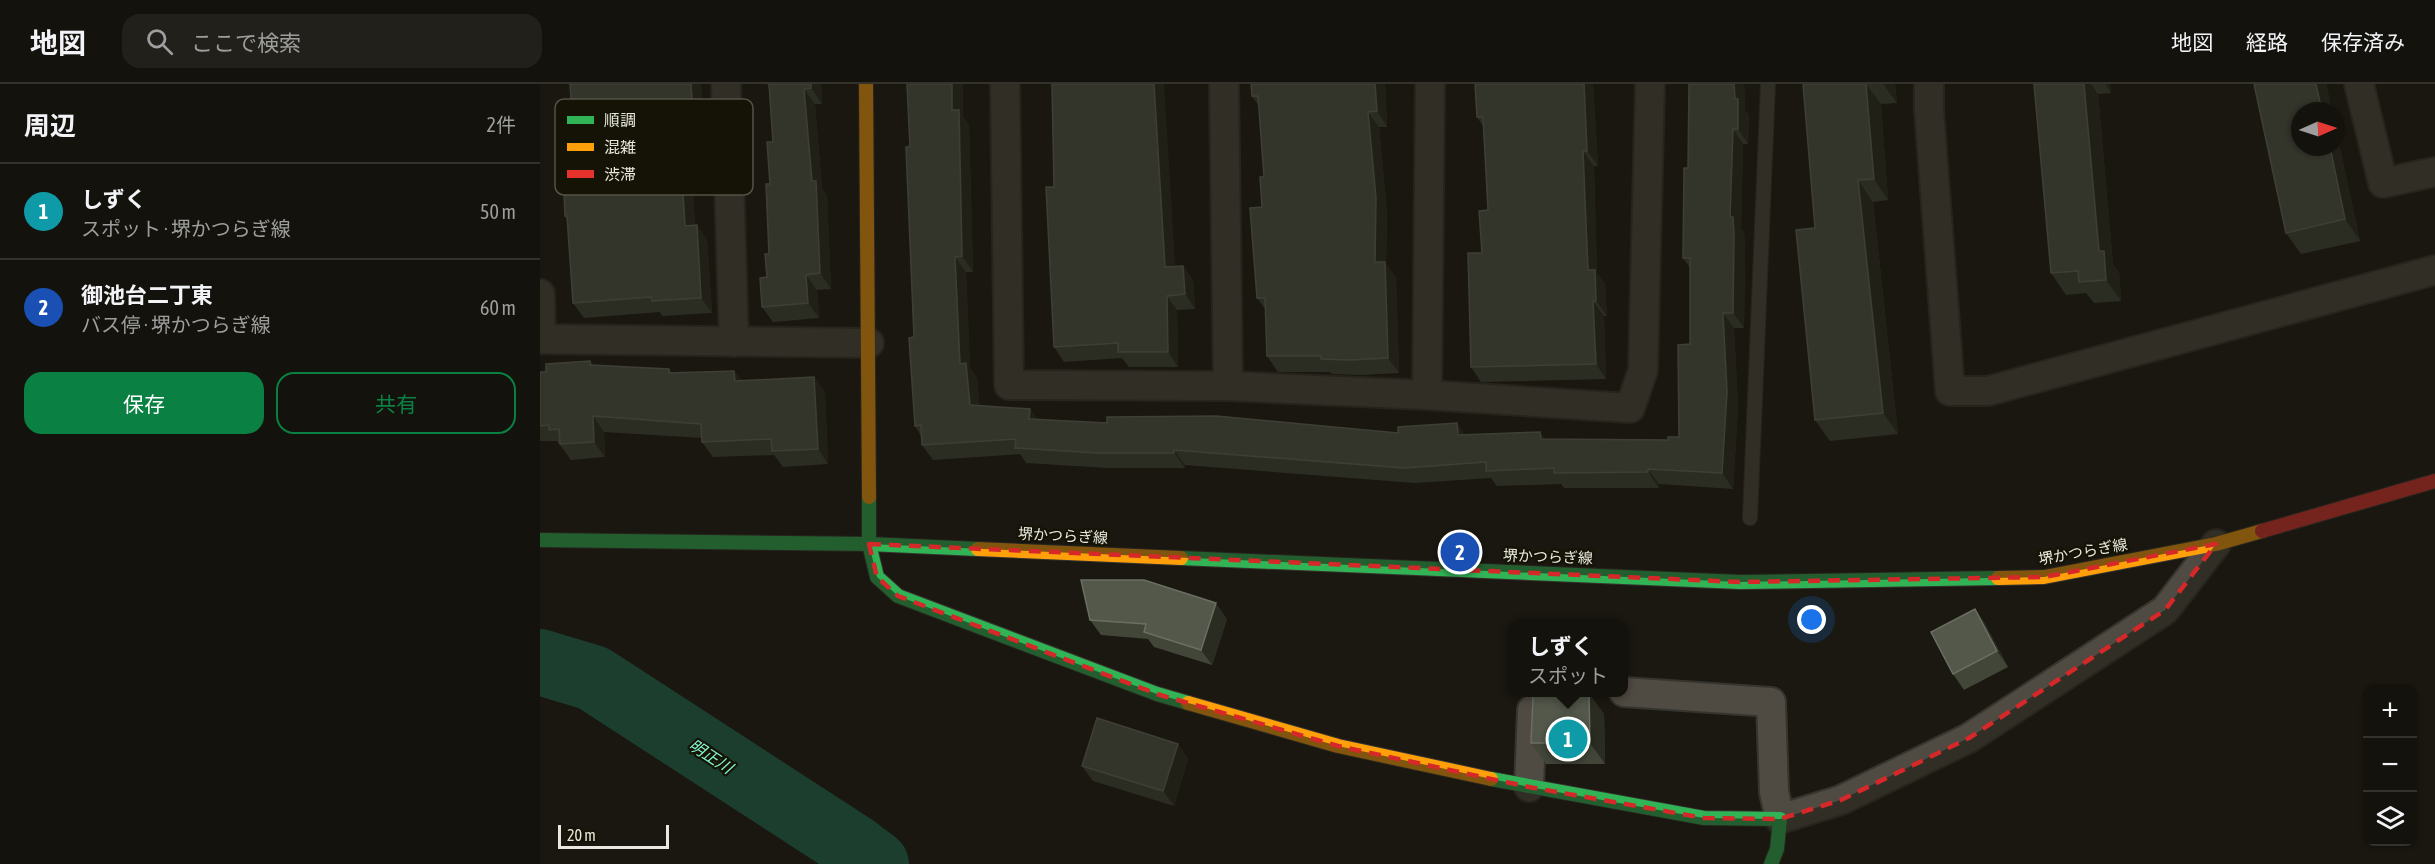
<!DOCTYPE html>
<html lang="ja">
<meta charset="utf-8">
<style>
:root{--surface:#14120c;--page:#21201a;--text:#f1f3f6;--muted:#9d9e9d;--line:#33322d;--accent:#0b8043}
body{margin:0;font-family:"Asap Condensed","Noto Sans JP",sans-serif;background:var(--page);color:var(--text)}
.controls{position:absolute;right:18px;bottom:18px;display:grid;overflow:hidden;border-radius:12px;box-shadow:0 2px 4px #0004}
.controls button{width:54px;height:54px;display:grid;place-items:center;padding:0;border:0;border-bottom:2px solid var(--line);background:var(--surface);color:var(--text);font:30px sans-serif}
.compass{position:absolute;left:1751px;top:18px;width:54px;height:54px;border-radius:50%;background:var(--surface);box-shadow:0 2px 4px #0004;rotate:87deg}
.scale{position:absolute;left:18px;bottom:15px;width:111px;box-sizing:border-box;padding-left:6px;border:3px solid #e8e8de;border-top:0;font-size:16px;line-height:21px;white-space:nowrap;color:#e8e8de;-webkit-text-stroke:4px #141305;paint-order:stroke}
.you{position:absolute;left:1272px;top:536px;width:21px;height:21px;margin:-15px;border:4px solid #fff;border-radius:50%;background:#1a73e8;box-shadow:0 0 0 9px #1a73e833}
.badge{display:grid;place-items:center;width:39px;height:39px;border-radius:50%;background:var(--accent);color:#fff;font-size:20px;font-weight:700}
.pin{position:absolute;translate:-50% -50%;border:3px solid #fff;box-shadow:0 2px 6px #0006}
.popup{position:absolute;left:968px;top:535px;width:120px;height:78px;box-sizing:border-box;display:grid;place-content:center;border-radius:12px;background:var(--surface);filter:drop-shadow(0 2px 4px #0005);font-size:20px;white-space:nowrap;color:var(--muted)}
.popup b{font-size:22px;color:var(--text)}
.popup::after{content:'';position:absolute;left:50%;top:100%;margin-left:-12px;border:12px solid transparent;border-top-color:var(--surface)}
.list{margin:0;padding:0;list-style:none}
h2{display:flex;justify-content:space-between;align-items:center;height:78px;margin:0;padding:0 24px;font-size:26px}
h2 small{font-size:20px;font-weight:400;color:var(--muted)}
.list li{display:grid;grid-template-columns:39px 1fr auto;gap:18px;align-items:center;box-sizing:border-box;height:96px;padding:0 24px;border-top:2px solid var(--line)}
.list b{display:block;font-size:22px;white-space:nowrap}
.list p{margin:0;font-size:20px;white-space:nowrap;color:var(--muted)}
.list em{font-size:20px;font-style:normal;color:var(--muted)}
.actions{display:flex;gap:12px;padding:18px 24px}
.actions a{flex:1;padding:14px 0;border:2px solid var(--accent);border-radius:18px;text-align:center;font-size:21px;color:var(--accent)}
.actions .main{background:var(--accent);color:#fff}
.icon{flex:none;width:33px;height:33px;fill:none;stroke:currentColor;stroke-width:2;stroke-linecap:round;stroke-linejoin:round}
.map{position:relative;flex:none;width:1895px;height:780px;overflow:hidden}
header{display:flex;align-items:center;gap:36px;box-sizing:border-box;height:84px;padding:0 30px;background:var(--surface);border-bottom:2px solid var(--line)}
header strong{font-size:28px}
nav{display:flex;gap:33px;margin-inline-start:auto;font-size:21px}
.search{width:420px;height:54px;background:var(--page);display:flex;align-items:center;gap:15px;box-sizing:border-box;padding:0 21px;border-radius:18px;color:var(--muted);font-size:22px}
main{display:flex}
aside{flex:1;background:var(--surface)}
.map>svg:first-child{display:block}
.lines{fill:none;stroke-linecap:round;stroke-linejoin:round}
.river{stroke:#1e6e56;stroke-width:66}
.lane-casing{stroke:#36342e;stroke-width:16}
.street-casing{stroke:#36342e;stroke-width:32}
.fast-casing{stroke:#36342e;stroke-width:16}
.slow-casing{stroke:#36342e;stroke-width:16}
.jam-casing{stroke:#36342e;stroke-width:16}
.lane{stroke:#4f4a42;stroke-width:14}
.street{stroke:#4f4a42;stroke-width:28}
.fast{stroke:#30b455;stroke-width:14}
.slow{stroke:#ff9f0a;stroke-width:14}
.jam{stroke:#e5322d;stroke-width:14}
.wall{fill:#424639}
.shaded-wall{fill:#2a2c21}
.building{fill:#53584b;stroke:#6b6e62;stroke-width:1.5}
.marked{fill:none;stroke:#d62828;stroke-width:4.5;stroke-dasharray:12 8;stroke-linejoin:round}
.labels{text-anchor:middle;stroke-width:4.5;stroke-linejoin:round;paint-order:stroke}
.street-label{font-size:15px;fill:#e8e8de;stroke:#141305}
.water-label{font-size:16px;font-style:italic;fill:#84f9d2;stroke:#141305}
.key{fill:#141305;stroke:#545346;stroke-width:1.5}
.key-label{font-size:16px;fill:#e8e8de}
</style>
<header>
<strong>地図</strong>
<div class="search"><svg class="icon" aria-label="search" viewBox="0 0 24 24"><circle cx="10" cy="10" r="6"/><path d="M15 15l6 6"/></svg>ここで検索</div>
<nav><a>地図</a><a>経路</a><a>保存済み</a></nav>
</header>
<main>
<aside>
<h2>周辺<small>2件</small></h2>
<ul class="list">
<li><span class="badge" style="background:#0f9aa8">1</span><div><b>しずく</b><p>スポット · 堺かつらぎ線</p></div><em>50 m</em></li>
<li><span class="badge" style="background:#1a4fb4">2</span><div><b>御池台二丁東</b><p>バス停 · 堺かつらぎ線</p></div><em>60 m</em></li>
</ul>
<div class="actions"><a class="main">保存</a><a>共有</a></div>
</aside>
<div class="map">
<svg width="1895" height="780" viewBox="0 0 1895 780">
<rect width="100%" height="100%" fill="#1a1810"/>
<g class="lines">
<path class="river" d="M0 578 53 594 315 764 336 780"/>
<defs>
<path id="lane" d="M1210 434 1228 0"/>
<g id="street">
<path d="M186 0 194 258"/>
<path d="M465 0 469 301 688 302 887 311 1090 324 1103 286 1110 0"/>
<path d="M684 0 688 302"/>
<path d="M1389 0V26L1410 307H1448L1895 186"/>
<path d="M1819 0 1843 99 1895 88"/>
<path d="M0 210 1 255"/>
<path d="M0 255 329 259"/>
<path d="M887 311 890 0"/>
<path d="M1084 608 1231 618 1234 708 1240 735 1301 716 1429 654 1625 526 1676 460"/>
<path d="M989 703 992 626 1016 608"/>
</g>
<g id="fast">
<path d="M329 413V460L337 493 358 512 617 610 648 619"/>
<path d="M0 456 329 460 438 465"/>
<path d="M641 474 1200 498 1458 494"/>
<path d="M951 695 1164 734 1240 735 1237 765 1231 780"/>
</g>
<g id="slow">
<path d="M326 0 329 413"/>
<path d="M438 465 641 474"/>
<path d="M1458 494 1504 493 1676 460 1722 447"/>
<path d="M648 619 798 662 951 695"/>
</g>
<path id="jam" d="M1722 447 1895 397"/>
</defs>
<use href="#lane" class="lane-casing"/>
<use href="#street" class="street-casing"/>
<use href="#fast" class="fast-casing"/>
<use href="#slow" class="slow-casing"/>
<use href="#jam" class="jam-casing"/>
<use href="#lane" class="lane"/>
<use href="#street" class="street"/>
<use href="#fast" class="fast"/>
<use href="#slow" class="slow"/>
<use href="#jam" class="jam"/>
</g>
<g class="wall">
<path d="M30 0H161L163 43 149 44 155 141H157L167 156 172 229 122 232 120 228 44 234 33 219 27 135 25 132 30 86 35 77Z"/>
<path d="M227 0H281L282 20H275L282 105 287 112 291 205 277 206 279 234 233 238 222 223 229 170 230 100 233 58 229 3Z"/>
<path d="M711 0H845L847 43H839L847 129 846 180 856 194 859 289 821 291 792 290 790 288H738L727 272 726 226 717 214 722 123 724 93 719 22 712 12Z"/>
<path d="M935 0H1053L1058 82H1054L1057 189 1065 200 1067 232H1064L1066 295 941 298 931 283 942 169 948 126 943 42 937 33Z"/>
<path d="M1149 0H1204L1205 26 1209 31 1208 60H1203L1201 144 1204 148 1205 167 1204 244H1194L1198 323 1193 405 1119 400V404H1024L1021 400 957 402 951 394 875 399 645 381V384H568L486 379 480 370 393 376 382 361 381 352 375 342 374 253 370 62 423 33 429 41 433 188H426L430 284 437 294 439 322 490 325 497 335 567 339 925 351 1006 355 1128 356 1139 353 1150 260V184L1143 174 1148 84Z"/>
<path d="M1269 0H1355L1357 19 1341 20 1348 116 1333 118 1358 350 1290 357 1275 336V144Z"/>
<path d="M1494 0H1570L1571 9 1558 10 1573 180 1579 188 1581 217 1554 219 1546 209 1526 211 1511 189Z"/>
<path d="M1714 0H1786L1820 157 1761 170 1746 149Z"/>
<path d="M514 103 635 182H643L653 196 655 225 637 226 638 283H589L582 274 524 278 514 263Z"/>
<path d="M50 277 53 281 129 285 132 289 194 287 202 297 274 293 285 308 288 380 243 383 234 371 173 373 162 358V354L64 348 65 373 31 376 17 357H0V288H6Z"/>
<path d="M1435 525 1445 540 1468 583 1424 606 1413 590Z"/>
<path d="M687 535 672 581 614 563 608 555 561 551 550 536Z"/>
<path d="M1064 630 1065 680H1006L991 659Z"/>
<path d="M638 660 648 675 634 722 553 697 542 682Z"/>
</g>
<g class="shaded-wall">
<path d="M151 0H161L163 43 153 28Z"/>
<path d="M271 0H281L282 20 271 4Z"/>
<path d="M412 0H423V33L429 41 433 188 422 172 412 26Z"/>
<path d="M614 0H624L636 197 625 183Z"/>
<path d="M835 0H845L847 43 837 27Z"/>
<path d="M1044 0H1053L1058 82 1047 67Z"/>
<path d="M1194 0H1204L1205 26 1209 31 1208 60 1198 45Z"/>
<path d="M1326 0 1341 20 1348 116 1334 95Z"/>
<path d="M1343 0H1355L1357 19Z"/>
<path d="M1544 0H1551L1558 10 1573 180 1579 188 1581 217 1566 196 1559 167Z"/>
<path d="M1565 0H1570L1571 9Z"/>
<path d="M1776 0H1786L1792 27H1782Z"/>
<path d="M264 5 275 20 282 105 287 112 291 205 280 189Z"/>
<path d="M138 28 149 44 156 157 145 142Z"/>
<path d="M828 28 839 43 847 129 846 180 856 194 859 289 848 274 835 178Z"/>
<path d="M1193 45 1203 60 1201 144 1204 148 1205 167 1204 244 1193 229 1190 133Z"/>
<path d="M1796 45 1820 157 1805 135 1790 63H1796Z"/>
<path d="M1043 67 1054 82 1057 189 1065 200 1067 232 1056 217 1048 186Z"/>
<path d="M1318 96 1333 118 1358 350 1343 329Z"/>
<path d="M157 141 167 156 172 229 161 214Z"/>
<path d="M415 173 426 188 430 284 437 294 441 336 430 321 420 280Z"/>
<path d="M643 182 653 196 655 225 645 210Z"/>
<path d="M266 191 277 206 279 234 268 219Z"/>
<path d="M627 212 637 226 638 283 628 268Z"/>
<path d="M1053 217 1064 232 1066 295 1056 280Z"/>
<path d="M1183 229 1194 244 1198 323 1193 405 1182 389Z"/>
<path d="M194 287 205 302 195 297Z"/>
<path d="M274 293 285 308 288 380 278 365Z"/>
<path d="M490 325 501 340 489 335Z"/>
<path d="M53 332 64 348 65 373 54 358Z"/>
<path d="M917 339 928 355 918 351Z"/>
<path d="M1000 348 1011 363 1001 355Z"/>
<path d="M634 366 645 381V384L634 369Z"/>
<path d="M1108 385 1119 400V404L1108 388Z"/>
<path d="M676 519 687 535 672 581 661 566Z"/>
<path d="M1435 525 1445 540 1468 583 1457 567Z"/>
<path d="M1049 609 1064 630 1065 680 1050 659Z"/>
<path d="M638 660 648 675 634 722 623 707Z"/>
</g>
<g class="building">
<path d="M30 0H151L153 28H138L145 142 157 141 161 214 112 217 111 213 33 219 27 132H25L23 86H30L29 77H35Z"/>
<path d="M229 0H271V4L264 5 272 97H276L280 189 266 191 268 219 222 223 220 194 227 193 225 170H229L226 100H230L227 58H233Z"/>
<path d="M367 0H412V26H419L422 172 415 173 420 280 426 279 430 321 490 325 489 335 567 339V333L676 332 858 349V343L917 339 918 351 1000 348 1001 355 1128 356V353H1139L1138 261 1150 260V174H1143L1144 84H1148L1149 0H1194L1195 15H1198V45H1193L1190 133H1193L1194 151 1193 229H1183L1187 308 1182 389 1108 385V388L1014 389V384L946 387V378L864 384 634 366V369H557L475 364 476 355 382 361 381 341 375 342 369 254 374 253 366 63 370 62Z"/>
<path d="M512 0H614L625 183 643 182 645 210 627 212 628 268H578V259L514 263 506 103H514Z"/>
<path d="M711 0H835L837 27 828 28 836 114 835 178H845L848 274 810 276 781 275V272H727L725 214H717L710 124 722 123 720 93H724L718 12H712Z"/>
<path d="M935 0H1044L1047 67H1043L1048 186H1055L1056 217H1053L1056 280 931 283 928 169H942L939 127 948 126 943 33H937Z"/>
<path d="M1263 0H1326L1334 95 1318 96 1343 329 1275 336 1256 146 1275 144Z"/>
<path d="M1494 0H1544L1559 167H1564L1566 196 1539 198 1538 187 1511 189Z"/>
<path d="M1714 0H1776L1782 27H1760V63H1790L1805 135 1746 149Z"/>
<path d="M50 277V281L129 285V289L194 287 195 297 274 293 278 365 232 367 231 355 162 358 161 340 53 332 54 358 20 360 19 345 9 346V341L0 342V288H6V280Z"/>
<path d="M541 496H604L676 519 661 566 604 548 606 540 550 536Z"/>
<path d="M1435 525 1457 567 1413 590 1391 548Z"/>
<path d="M999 609H1049L1050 659H991L993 613Z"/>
<path d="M557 634 638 660 623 707 542 682Z"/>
</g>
<path d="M0 0H1895V780H0ZM329 460 1200 498 1504 493 1676 460 1625 526 1429 654 1301 716 1240 735 1164 734 989 703 798 662 617 610 358 512 337 493Z" fill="#1a1810" fill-opacity=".55" fill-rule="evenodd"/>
<path class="marked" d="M329 460 1200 498 1504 493 1676 460 1625 526 1429 654 1301 716 1240 735 1164 734 989 703 798 662 617 610 358 512 337 493Z"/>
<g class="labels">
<g class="street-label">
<text transform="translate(523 452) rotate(3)" y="5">堺かつらぎ線</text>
<text transform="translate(1543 468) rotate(-10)" y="5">堺かつらぎ線</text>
<text transform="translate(1008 473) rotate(2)" y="5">堺かつらぎ線</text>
</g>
<g class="water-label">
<text transform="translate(171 672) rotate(33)" y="6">明正川</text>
</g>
</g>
<rect x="15" y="15" width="198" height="96" rx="9" class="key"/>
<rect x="27" y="32" width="27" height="8" fill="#30b455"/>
<rect x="27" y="59" width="27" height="8" fill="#ff9f0a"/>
<rect x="27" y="86" width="27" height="8" fill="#e5322d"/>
<g class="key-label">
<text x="64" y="42">順調</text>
<text x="64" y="69">混雑</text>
<text x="64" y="96">渋滞</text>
</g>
</svg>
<div class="controls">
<button>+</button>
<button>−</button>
<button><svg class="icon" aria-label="layers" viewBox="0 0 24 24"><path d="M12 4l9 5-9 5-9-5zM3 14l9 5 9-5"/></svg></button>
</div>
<svg class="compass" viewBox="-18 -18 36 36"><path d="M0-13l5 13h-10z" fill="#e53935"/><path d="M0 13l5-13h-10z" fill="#9d9e9d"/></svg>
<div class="scale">20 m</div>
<div class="you"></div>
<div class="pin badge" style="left:1028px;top:655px;background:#0f9aa8">1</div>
<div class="popup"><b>しずく</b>スポット</div>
<div class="pin badge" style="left:920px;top:468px;background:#1a4fb4">2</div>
</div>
</main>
